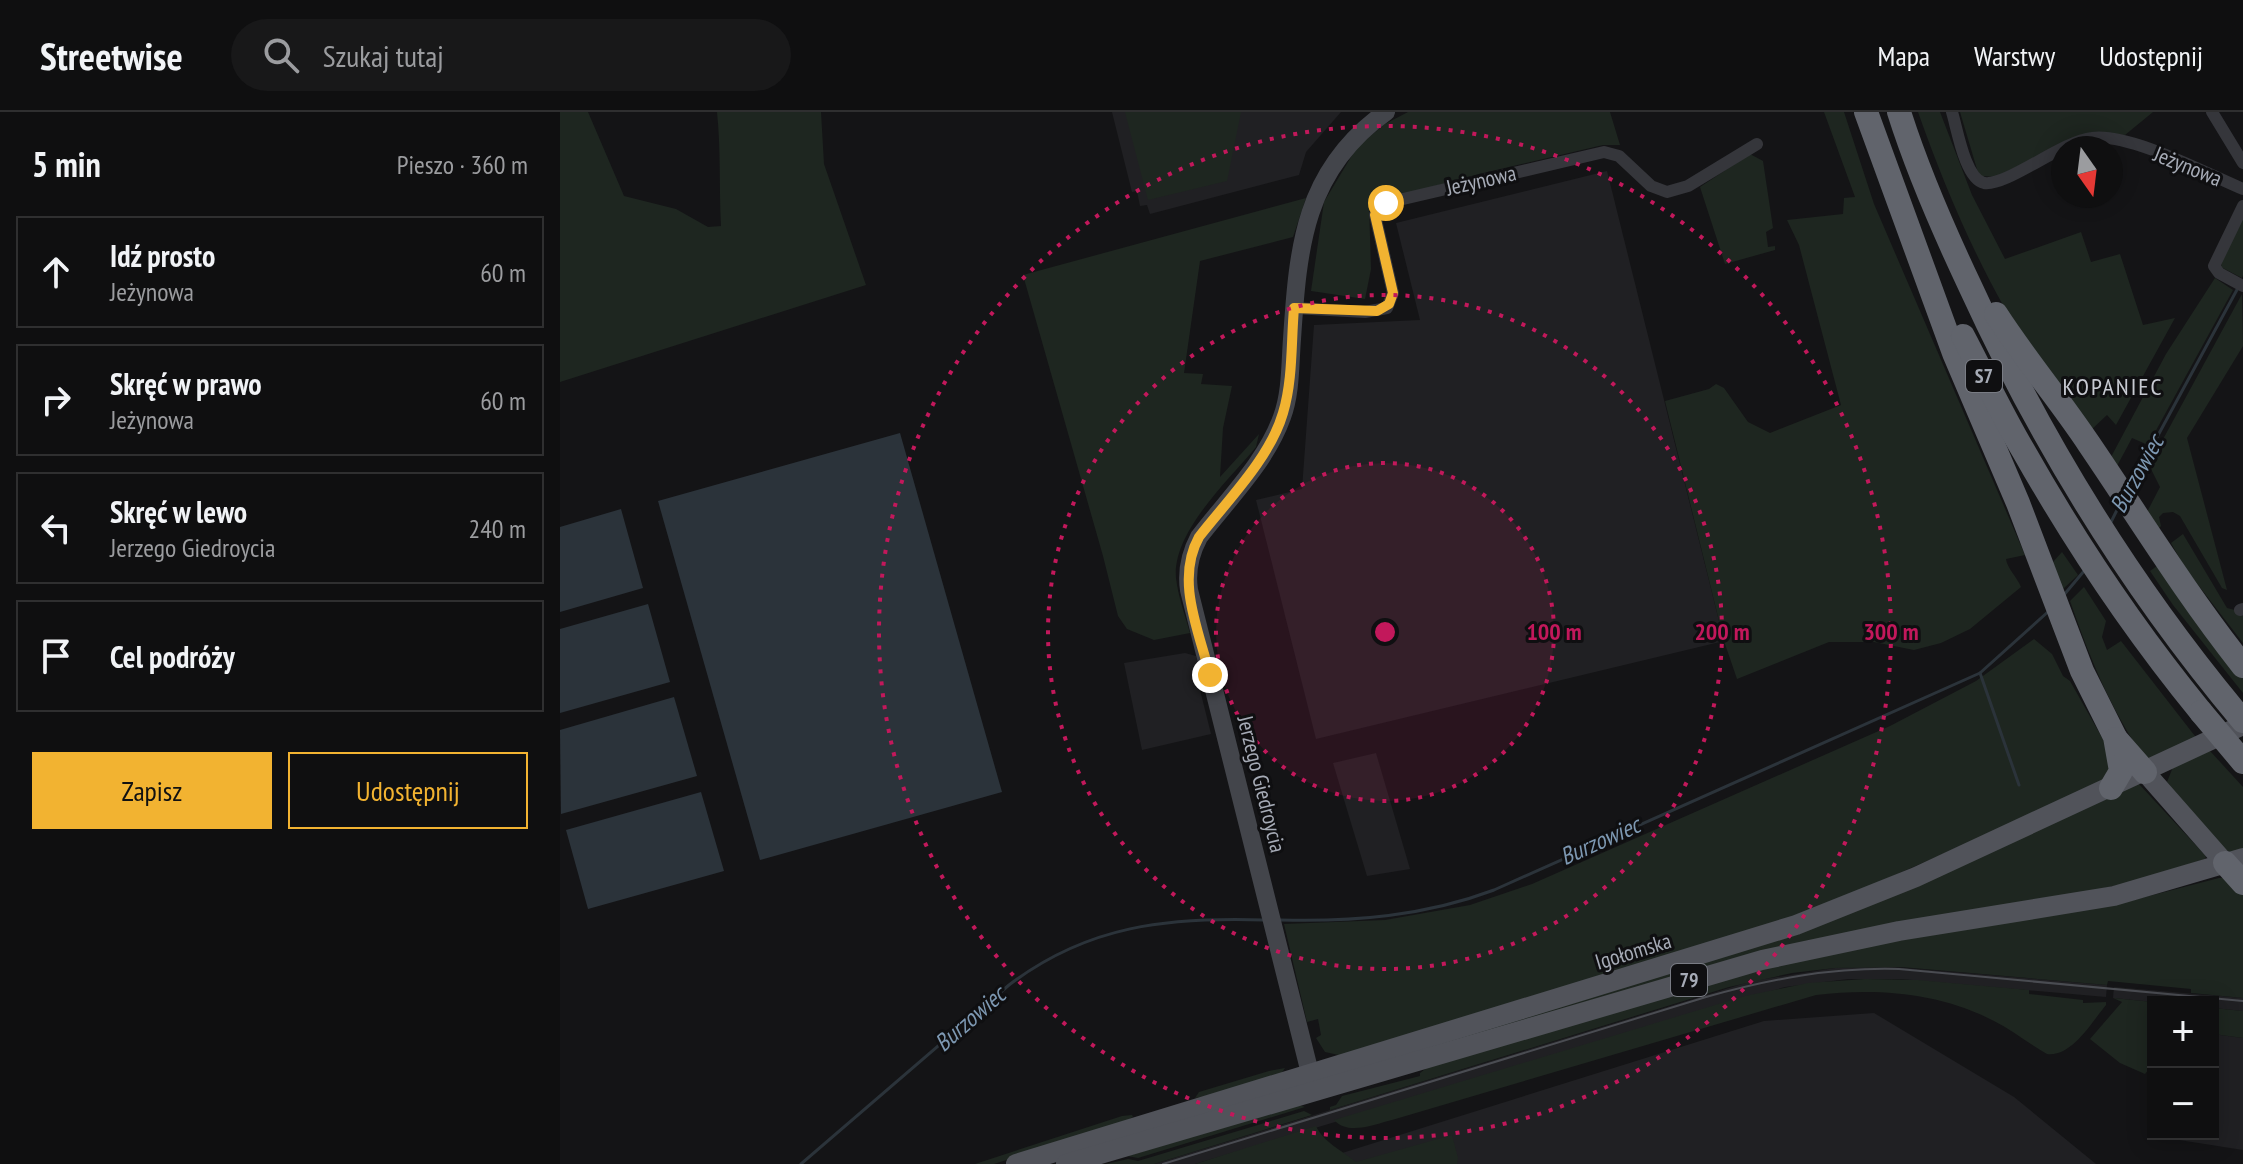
<!DOCTYPE html>
<html lang="pl">
<meta charset="utf-8">
<style>
:root{--surface:#0f0f10;--page:#181819;--text:#f1f3f6;--muted:#9b9c9f;--line:#2f2f30;--accent:#f2b331}
body{margin:0;font-family:"PT Sans Narrow",sans-serif;background:var(--page);color:var(--text)}
.controls{position:absolute;right:24px;bottom:24px;display:grid;overflow:hidden;border-radius:0px;box-shadow:0 4px 20px #0003}
.controls button{width:72px;height:72px;display:grid;place-items:center;padding:0;border:0;border-bottom:2px solid var(--line);background:var(--surface);color:var(--text);font:40px sans-serif}
.compass{position:absolute;left:1491px;top:24px;width:72px;height:72px;border-radius:50%;background:var(--surface);box-shadow:0 4px 20px #0003;rotate:166deg}
.stop{position:absolute;width:24px;height:24px;margin:-18px;border:6px solid #f2b331;border-radius:50%;background:#fff}
.stop.end{background:#f2b331;border-color:#fff;box-shadow:0 2px 8px #0008}
.list{margin:0;padding:0;list-style:none}
h2{display:flex;justify-content:space-between;align-items:center;height:104px;margin:0;padding:0 32px;font-size:34px}
h2 small{font-size:26px;font-weight:400;color:var(--muted)}
.list li{display:grid;grid-template-columns:52px 1fr auto;gap:24px;align-items:center;box-sizing:border-box;height:112px;margin:0 16px 16px;padding:0 16px;border:2px solid var(--line);border-radius:0px}
.list b{display:block;font-size:30px;white-space:nowrap}
.list p{margin:0;font-size:26px;white-space:nowrap;color:var(--muted)}
.list em{font-size:26px;font-style:normal;color:var(--muted)}
.actions{display:flex;gap:16px;padding:24px 32px}
.actions a{flex:1;padding:18px 0;border:2px solid var(--accent);border-radius:0px;text-align:center;font-size:28px;color:var(--accent)}
.actions .main{background:var(--accent);color:#111}
.icon{flex:none;width:44px;height:44px;fill:none;stroke:currentColor;stroke-width:2;stroke-linecap:round;stroke-linejoin:round}
.map{position:relative;flex:none;width:1683px;height:1052px;overflow:hidden}
header{display:flex;align-items:center;gap:48px;box-sizing:border-box;height:112px;padding:0 40px;background:var(--surface);border-bottom:2px solid var(--line)}
header strong{font-size:38px}
nav{display:flex;gap:44px;margin-inline-start:auto;font-size:28px}
.search{width:560px;height:72px;background:var(--page);display:flex;align-items:center;gap:20px;box-sizing:border-box;padding:0 28px;border-radius:44px;color:var(--muted);font-size:30px}
main{display:flex}
aside{flex:1;background:var(--surface)}
.map>svg:first-child{display:block}
.built{fill:#202023}
.green{fill:#1e2620}
.water{fill:#2b333a}
.lines{fill:none;stroke-linecap:round;stroke-linejoin:round}
.stream{stroke:#2b333a;stroke-width:3}
.street{stroke:#35363b;stroke-width:12}
.secondary{stroke:#43454b;stroke-width:18}
.primary{stroke:#51535a;stroke-width:20}
.highway{stroke:#61646c;stroke-width:24}
.tram{stroke:#4a4c52;stroke-width:2}
.highway-bridge{stroke:#61646c;stroke-width:24}
.route{stroke:#f2b331;stroke-width:10}
.ring{fill:none;stroke:#c2185b;stroke-width:4;stroke-dasharray:4 8}
.labels{text-anchor:middle;stroke-width:6;stroke-linejoin:round;paint-order:stroke}
.shield{fill:#0f0f11;stroke:#797c84;stroke-width:2}
.shield-label{font-size:20px;font-weight:bold;fill:#a6abb6}
.street-label{font-size:22px;fill:#a6abb6;stroke:#0f0f11}
.neighbourhood-label{font-size:24px;letter-spacing:2px;fill:#c7cad2;stroke:#0f0f11}
.water-label{font-size:24px;font-style:italic;fill:#7d98b2;stroke:#0f0f11}
.centre{fill:#c2185b;stroke:#0f0f11;stroke-width:4}
.ring-label{font-size:24px;text-anchor:middle;font-weight:bold;fill:#c2185b;stroke:#0f0f11;stroke-width:6;stroke-linejoin:round;paint-order:stroke}
</style>
<header>
<strong>Streetwise</strong>
<div class="search"><svg class="icon" aria-label="search" viewBox="0 0 24 24"><circle cx="10" cy="10" r="6"/><path d="M15 15l6 6"/></svg>Szukaj tutaj</div>
<nav><a>Mapa</a><a>Warstwy</a><a>Udostępnij</a></nav>
</header>
<main>
<aside>
<h2>5 min<small>Pieszo · 360 m</small></h2>
<ul class="list">
<li><svg class="icon" aria-label="ahead" viewBox="0 0 24 24"><path d="M12 20V5M6 11l6-6 6 6"/></svg><div><b>Idź prosto</b><p>Jeżynowa</p></div><em>60 m</em></li>
<li><svg class="icon" aria-label="right" viewBox="0 0 24 24"><path d="M7 20v-9h11M14 6l5 5-5 5"/></svg><div><b>Skręć w prawo</b><p>Jeżynowa</p></div><em>60 m</em></li>
<li><svg class="icon" aria-label="left" viewBox="0 0 24 24"><path d="M17 20v-9H6M10 6l-5 5 5 5"/></svg><div><b>Skręć w lewo</b><p>Jerzego Giedroycia</p></div><em>240 m</em></li>
<li><svg class="icon" aria-label="arrive" viewBox="0 0 24 24"><path d="M6 21V4h12l-3 4 3 4H6"/></svg><div><b>Cel podróży</b></div></li>
</ul>
<div class="actions"><a class="main">Zapisz</a><a>Udostępnij</a></div>
</aside>
<div class="map">
<svg width="1683" height="1052" viewBox="0 0 1683 1052">
<rect width="100%" height="100%" fill="#141416"/>
<g class="built">
<path d="M552 0H781L746 40 739 63 590 102 587 93 580 94 577 79 572 80Z"/>
<path d="M1047 59 1164 529 756 627 696 388 742 377 754 213 860 208 836 111Z"/>
<path d="M625 541 636 544 642 566 638 567 640 578 651 622 582 638 564 551Z"/>
<path d="M816 641 850 757 807 764 773 651Z"/>
<path d="M1321 854 1547 873 1546 885 1341 867H1288L1225 875 635 1052H594L1192 869 1275 856Z"/>
<path d="M1554 875 1683 886V899L1653 896V890H1593L1553 886Z"/>
<path d="M1314 901 1454 985 1536 1052H747L1204 909Z"/>
<path d="M1653 922 1683 926V1038L1613 1027 1610 1022H1653Z"/>
</g>
<g class="green">
<path d="M0 0H28L64 84 116 97 148 115 161 114C159 76 161 38 157 0H261L264 52 306 173 0 270Z"/>
<path d="M565 0H681L667 69 588 88Z"/>
<path d="M848 0H1050L1060 33H1043L919 62 809 92 811 157 805 187 751 179 764 90 797 35 825 12Z"/>
<path d="M1264 0H1284L1314 92 1465 443 1446 447C1447 456 1457 465 1461 475L1410 517 1381 531 1354 538 1314 530H1269L1177 567 1164 529 1105 289 1149 277 1156 272 1164 276 1188 310 1210 321 1281 293 1239 133 1227 108 1283 102 1284 86 1295 85Z"/>
<path d="M1358 0H1380L1412 83 1445 147 1521 120 1531 150 1560 142 1583 213 1615 206 1556 313 1547 303 1530 319C1513 296 1494 274 1478 250 1427 175 1388 85 1358 0Z"/>
<path d="M1400 0H1593L1565 23 1543 21 1440 65 1419 64Z"/>
<path d="M1190 42 1203 49 1213 116 1206 120 1208 135 1215 134V138L1165 152 1140 75Z"/>
<path d="M746 86 733 125 640 149 624 261 643 262 641 272 672 274 663 316 660 365 699 322 696 335C669 368 612 420 616 466 618 484 625 503 630 521L594 528 567 517 558 504 543 444 463 163Z"/>
<path d="M1683 104V163L1682 166 1661 155 1662 146Z"/>
<path d="M1655 166 1673 178 1588 333 1572 326 1557 354 1551 345 1606 242Z"/>
<path d="M1682 182 1683 234 1627 326 1667 478 1662 476 1620 404 1613 400 1603 401 1599 405 1601 414 1598 417 1587 400 1600 375 1589 353Z"/>
<path d="M1623 422 1667 496 1683 500V531L1625 456 1611 431Z"/>
<path d="M1502 440 1518 463 1502 478 1493 450Z"/>
<path d="M1597 454 1683 566V581L1613 493 1590 459Z"/>
<path d="M1524 475 1546 509 1542 525 1547 538 1561 529 1638 628 1588 651 1584 646C1549 593 1531 549 1510 489Z"/>
<path d="M1474 527 1492 542 1503 564 1510 569 1549 638V669L1253 799 783 944 765 940 756 926 761 923 758 907 747 910 724 812 825 808 910 793 972 772 1330 614 1416 569Z"/>
<path d="M1650 639 1683 675V739L1670 740 1661 736 1607 670 1613 655Z"/>
<path d="M1578 671 1646 744 1645 747 1573 770 1451 796 856 943 905 920 1219 825Z"/>
<path d="M1659 766H1664L1683 781V886L1631 881V877L1548 869 1547 873 1341 855 1275 856 1232 861 1169 875 770 998V995L776 993 782 984 860 964V961L873 951 1242 844 1558 792Z"/>
<path d="M1305 867 1358 868 1469 878V882L1523 888V891L1546 890V893C1531 911 1512 945 1487 942 1469 932 1452 918 1434 909 1378 880 1316 876 1256 883L832 1008C815 1012 788 1024 774 1008L1185 884 1248 871Z"/>
<path d="M1553 886 1593 890V952L1585 962 1560 951 1530 927 1562 890Z"/>
<path d="M1653 896 1683 899V926L1653 922Z"/>
<path d="M725 956 721 962 658 982 635 986 639 980 709 959Z"/>
<path d="M739 993 745 995 578 1046 567 1044Z"/>
<path d="M744 999 752 1003 594 1052H546L568 1047 578 1049Z"/>
<path d="M572 1003 573 1005 561 1011 434 1052H415L562 1004Z"/>
<path d="M756 1014C763 1030 783 1039 796 1050L892 1023 898 1046 897 1052H635Z"/>
</g>
<g class="water">
<path d="M340 321 442 680 200 748 98 389Z"/>
<path d="M61 397 83 476 0 500V415Z"/>
<path d="M88 492 110 570 0 601V517Z"/>
<path d="M114 585 137 664 1 702 0 618Z"/>
<path d="M141 680 164 759 28 797 6 718Z"/>
</g>
<g class="lines">
<g class="stream">
<path d="M1570 375 1679 174"/>
<path d="M1551 410 1558 396"/>
<path d="M1503 484 1524 459"/>
<path d="M1420 561 1459 673"/>
<path d="M720 808C793 810 865 804 934 778L1420 561 1490 498"/>
<path d="M241 1052 449 873C528 813 608 805 704 808"/>
</g>
<g class="street">
<path d="M1392 0C1397 16 1405 67 1424 71 1446 75 1502 29 1532 26 1570 21 1645 61 1683 77"/>
<path d="M1652 0 1683 51"/>
<path d="M1683 94 1654 154 1659 161 1683 174"/>
<path d="M734 196 805 200 827 196 833 181 815 103 819 95 826 91 1044 40 1059 44 1091 74 1107 80 1128 74 1197 32"/>
<path d="M1680 498 1683 497"/>
</g>
<path class="secondary" d="M753 973 629 478C626 458 630 442 639 425 668 387 706 350 722 305 731 281 730 252 732 227 738 135 744 58 826 0"/>
<g class="primary">
<path d="M1585 660 1665 751"/>
<path d="M456 1052 1236 813 1356 765 1683 613"/>
<path d="M506 1052 1202 848 1339 819 1554 784 1683 746"/>
</g>
<g class="highway">
<path d="M1306 0 1394 241 1458 391 1522 559 1555 625 1561 659 1551 676"/>
<path d="M1339 0C1358 60 1383 117 1410 174 1482 331 1572 477 1683 609"/>
<path d="M1436 202C1465 247 1499 287 1529 332 1580 407 1626 482 1683 554"/>
<path d="M1403 224C1423 262 1441 301 1463 338 1515 430 1574 518 1641 600"/>
<path d="M1556 627 1585 660"/>
<path d="M1665 751 1683 771"/>
</g>
<path class="tram" d="M603 1052 1146 885C1210 867 1273 855 1339 857L1683 889"/>
<path class="highway-bridge" d="M1641 600 1683 650"/>
</g>
<g class="lines">
<path class="route" d="M650 563C639 519 615 468 639 425 667 389 710 346 723 301 733 268 731 230 734 196L817 199 829 192 833 181 815 103 819 95 826 91"/>
</g>
<circle cx="825" cy="520" r="169" fill="#c2185b" fill-opacity=".12"/>
<g class="ring">
<circle cx="825" cy="520" r="169"/>
<circle cx="825" cy="520" r="337"/>
<circle cx="825" cy="520" r="506"/>
</g>
<g class="labels">
<g class="shield">
<rect x="1406" y="248" width="36" height="32" rx="6"/>
<rect x="1111" y="852" width="36" height="32" rx="6"/>
</g>
<g class="shield-label">
<text x="1424" y="271">S7</text>
<text x="1129" y="875">79</text>
</g>
<g class="street-label">
<text transform="translate(1628 54) rotate(22)" y="8">Jeżynowa</text>
<text transform="translate(921 68) rotate(-13)" y="8">Jeżynowa</text>
<text transform="translate(702 672) rotate(76)" y="8">Jerzego Giedroycia</text>
<text transform="translate(1073 839) rotate(-17)" y="8">Igołomska</text>
</g>
<g class="neighbourhood-label">
<text x="1553" y="283">KOPANIEC</text>
</g>
<g class="water-label">
<text transform="translate(1577 362) rotate(-61)" y="8">Burzowiec</text>
<text transform="translate(1040 729) rotate(-24)" y="8">Burzowiec</text>
<text transform="translate(410 907) rotate(-41)" y="8">Burzowiec</text>
</g>
</g>
<circle cx="825" cy="520" r="12" class="centre"/>
<g class="ring-label">
<text x="994" y="528">100 m</text>
<text x="1162" y="528">200 m</text>
<text x="1331" y="528">300 m</text>
</g>
</svg>
<div class="controls">
<button>+</button>
<button>−</button>
</div>
<svg class="compass" viewBox="-18 -18 36 36"><path d="M0-13l5 13h-10z" fill="#e53935"/><path d="M0 13l5-13h-10z" fill="#9b9c9f"/></svg>
<div class="stop" style="left:826px;top:91px"></div>
<div class="stop end" style="left:650px;top:563px"></div>
</div>
</main>
